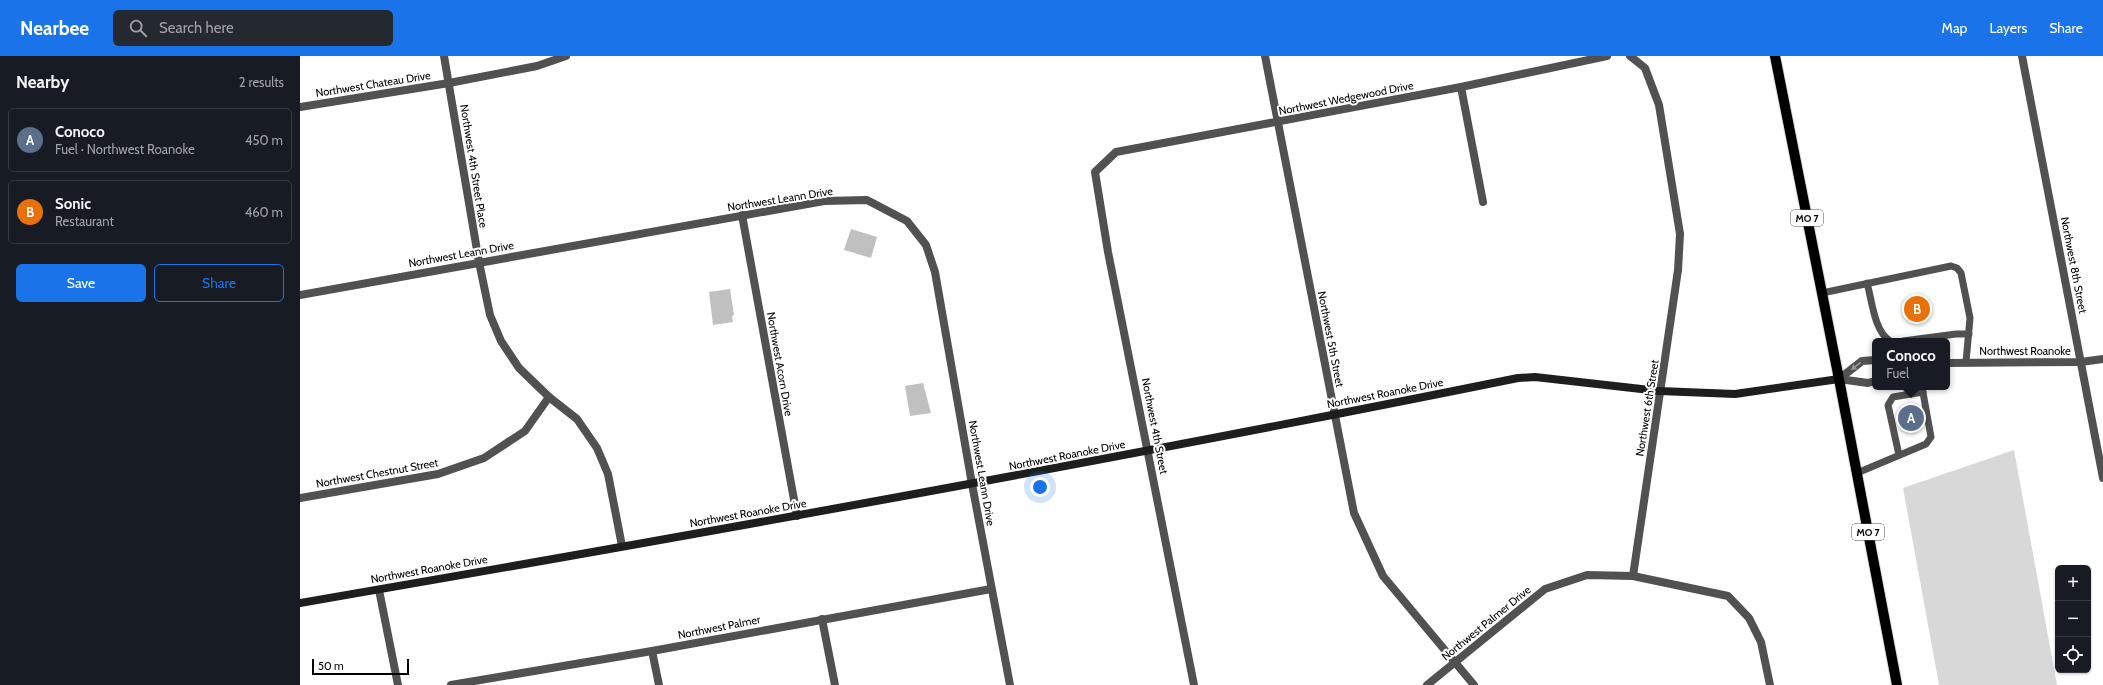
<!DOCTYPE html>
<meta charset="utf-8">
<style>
:root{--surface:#171b24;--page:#242831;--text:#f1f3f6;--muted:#9ea1a6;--line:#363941;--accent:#1a73e8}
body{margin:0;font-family:Cabin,sans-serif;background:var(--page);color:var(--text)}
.controls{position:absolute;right:12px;bottom:12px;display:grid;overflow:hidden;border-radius:6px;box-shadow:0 1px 3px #0004}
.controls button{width:36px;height:36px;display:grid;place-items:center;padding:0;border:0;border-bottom:1px solid var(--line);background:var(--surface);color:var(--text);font:20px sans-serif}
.scale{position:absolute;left:12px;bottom:10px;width:97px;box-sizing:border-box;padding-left:4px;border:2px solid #000;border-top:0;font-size:11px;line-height:14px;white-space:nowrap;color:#000;-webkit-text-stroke:3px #fff;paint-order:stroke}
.you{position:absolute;left:740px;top:431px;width:14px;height:14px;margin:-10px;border:3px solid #fff;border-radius:50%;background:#1a73e8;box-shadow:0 0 0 6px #1a73e833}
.badge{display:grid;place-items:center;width:26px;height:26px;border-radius:50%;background:var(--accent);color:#fff;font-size:13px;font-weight:700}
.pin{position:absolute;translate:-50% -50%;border:2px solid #fff;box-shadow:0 1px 4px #0006}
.popup{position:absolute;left:1572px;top:282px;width:78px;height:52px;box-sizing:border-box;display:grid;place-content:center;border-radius:6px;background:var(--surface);filter:drop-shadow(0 1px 3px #0005);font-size:13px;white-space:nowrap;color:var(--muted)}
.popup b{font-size:15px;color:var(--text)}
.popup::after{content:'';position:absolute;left:50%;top:100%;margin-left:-8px;border:8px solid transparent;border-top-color:var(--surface)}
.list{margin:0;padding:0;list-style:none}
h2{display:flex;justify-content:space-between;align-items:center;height:52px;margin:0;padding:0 16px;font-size:17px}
h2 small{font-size:13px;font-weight:400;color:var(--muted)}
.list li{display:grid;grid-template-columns:26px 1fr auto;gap:12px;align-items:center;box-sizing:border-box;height:64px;margin:0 8px 8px;padding:0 8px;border:1px solid var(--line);border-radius:6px}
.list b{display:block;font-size:15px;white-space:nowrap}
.list p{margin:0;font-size:13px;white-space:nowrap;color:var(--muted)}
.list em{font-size:13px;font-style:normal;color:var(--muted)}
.actions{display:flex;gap:8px;padding:12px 16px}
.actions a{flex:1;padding:9px 0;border:1px solid var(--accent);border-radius:6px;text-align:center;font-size:14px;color:var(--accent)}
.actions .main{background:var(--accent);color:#fff}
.icon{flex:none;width:22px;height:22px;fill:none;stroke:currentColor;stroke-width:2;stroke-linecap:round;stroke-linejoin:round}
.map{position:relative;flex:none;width:1803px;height:629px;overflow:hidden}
header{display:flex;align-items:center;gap:24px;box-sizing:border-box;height:56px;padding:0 20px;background:var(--accent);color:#fff}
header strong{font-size:19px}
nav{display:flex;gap:22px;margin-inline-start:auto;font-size:14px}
.search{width:280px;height:36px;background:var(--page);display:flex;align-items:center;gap:10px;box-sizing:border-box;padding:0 14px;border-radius:6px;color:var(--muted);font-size:15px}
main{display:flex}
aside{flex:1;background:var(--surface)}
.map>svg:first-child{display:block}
.green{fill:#d8d8d8}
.building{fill:#c0c0c0}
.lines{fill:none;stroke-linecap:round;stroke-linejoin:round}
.primary-casing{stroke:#dbdbdb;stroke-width:12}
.lane{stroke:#515151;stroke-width:7}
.street{stroke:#515151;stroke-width:8}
.secondary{stroke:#1e1e1e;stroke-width:8}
.primary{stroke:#000;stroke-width:10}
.oneway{fill:#979797}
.labels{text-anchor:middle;stroke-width:4;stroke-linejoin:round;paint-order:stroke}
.shield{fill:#fff;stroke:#4c4c4c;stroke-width:1}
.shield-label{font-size:10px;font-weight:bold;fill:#000}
.street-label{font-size:11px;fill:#000;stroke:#fff}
</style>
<header>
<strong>Nearbee</strong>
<div class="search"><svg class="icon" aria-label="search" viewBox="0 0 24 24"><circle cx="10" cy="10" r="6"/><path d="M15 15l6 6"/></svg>Search here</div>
<nav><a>Map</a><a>Layers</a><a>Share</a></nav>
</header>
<main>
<aside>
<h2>Nearby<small>2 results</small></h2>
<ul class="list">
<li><span class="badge" style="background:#5c6f8a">A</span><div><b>Conoco</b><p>Fuel · Northwest Roanoke</p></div><em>450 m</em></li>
<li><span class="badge" style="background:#e8710a">B</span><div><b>Sonic</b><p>Restaurant</p></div><em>460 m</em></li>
</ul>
<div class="actions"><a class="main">Save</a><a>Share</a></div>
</aside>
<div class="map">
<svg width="1803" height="629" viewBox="0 0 1803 629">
<rect width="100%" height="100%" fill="#fff"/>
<path class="green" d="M1714 394 1757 629H1639L1603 432Z"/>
<g class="building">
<path d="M551 173 577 181 571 202 544 194Z"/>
<path d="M430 233 434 259 432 260 433 266 413 269 409 236Z"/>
<path d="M623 327 631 357 610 360 605 330Z"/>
</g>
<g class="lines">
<defs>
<path id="primary" d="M1475 0 1539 323 1597 629"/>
</defs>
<use href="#primary" class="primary-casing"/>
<g class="lane">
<path d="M1567 227C1572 244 1574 275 1590 285"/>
<path d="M1522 237 1651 210 1657 212 1661 217 1670 262 1666 306"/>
<path d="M1603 285 1656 278H1669"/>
<path d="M1599 399 1588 349 1593 341 1623 336"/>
<path d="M1557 417 1626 388 1631 381 1622 331"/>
</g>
<g class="street">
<path d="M144 0 179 206 190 259 201 285 219 312 249 341 277 363 297 392 308 418 322 490"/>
<path d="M965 0 1054 457 1083 520 1174 629"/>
<path d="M1330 0 1345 12 1359 49 1380 178 1378 214 1333 520"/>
<path d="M1722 0 1803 422"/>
<path d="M1161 31 1183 146"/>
<path d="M0 51 149 27 237 10 266 0"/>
<path d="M442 159 497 460"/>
<path d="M0 239 524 145 567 144 607 165 626 189 635 216 672 428 710 629"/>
<path d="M1647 307 1781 306 1803 303"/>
<path d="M1539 323 1562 305 1575 304"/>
<path d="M1539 323 1568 327 1575 325"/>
<path d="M0 442 138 418 184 402 225 375 249 341"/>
<path d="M79 534 98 629"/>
<path d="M522 563 535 629"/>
<path d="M352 595 359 629"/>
<path d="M151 629 352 595 691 533"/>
<path d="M894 629 808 196 795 116 816 96 1161 31 1307 0"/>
<path d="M1127 629 1245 533 1287 519 1333 520 1428 540 1449 562 1461 586 1470 629"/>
</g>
<path class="secondary" d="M0 547C407 477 813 404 1218 322L1235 321 1359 335 1435 338 1539 323"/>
<use href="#primary" class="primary"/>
</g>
<defs><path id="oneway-solid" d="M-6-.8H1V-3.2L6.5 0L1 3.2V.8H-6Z"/></defs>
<use class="oneway" href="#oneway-solid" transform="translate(1556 310) rotate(142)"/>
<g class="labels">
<g class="shield">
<rect x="1491" y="154" width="32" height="16" rx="3"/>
<rect x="1552" y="468" width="32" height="16" rx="3"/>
</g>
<g class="shield-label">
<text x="1507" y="166">MO 7</text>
<text x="1568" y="480">MO 7</text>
</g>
<g class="street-label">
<text transform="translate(73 28) rotate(-9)" y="4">Northwest Chateau Drive</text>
<text transform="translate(1046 42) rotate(-11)" y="4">Northwest Wedgewood Drive</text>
<text transform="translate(174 110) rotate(81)" y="4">Northwest 4th Street Place</text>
<text transform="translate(480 143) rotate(-9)" y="4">Northwest Leann Drive</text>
<text transform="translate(161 198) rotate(-10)" y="4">Northwest Leann Drive</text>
<text transform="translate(1774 209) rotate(79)" y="4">Northwest 8th Street</text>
<text transform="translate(1031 283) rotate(79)" y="4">Northwest 5th Street</text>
<text x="1725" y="299">Northwest Roanoke</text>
<text transform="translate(480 308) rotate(80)" y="4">Northwest Acorn Drive</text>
<text transform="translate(1085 337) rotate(-11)" y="4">Northwest Roanoke Drive</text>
<text transform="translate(1347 352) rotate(-81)" y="4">Northwest 6th Street</text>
<text transform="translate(855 370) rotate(79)" y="4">Northwest 4th Street</text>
<text transform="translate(767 399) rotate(-11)" y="4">Northwest Roanoke Drive</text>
<text transform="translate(77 417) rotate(-10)" y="4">Northwest Chestnut Street</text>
<text transform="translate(682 417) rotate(80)" y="4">Northwest Leann Drive</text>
<text transform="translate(448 457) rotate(-10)" y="4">Northwest Roanoke Drive</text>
<text transform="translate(129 513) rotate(-10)" y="4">Northwest Roanoke Drive</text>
<text transform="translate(1186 567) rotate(-39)" y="4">Northwest Palmer Drive</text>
<text transform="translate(419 571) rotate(-11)" y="4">Northwest Palmer</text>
</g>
</g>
</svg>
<div class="controls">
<button>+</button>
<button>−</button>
<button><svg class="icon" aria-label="locate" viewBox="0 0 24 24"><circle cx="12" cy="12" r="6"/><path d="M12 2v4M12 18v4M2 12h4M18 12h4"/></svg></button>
</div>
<div class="scale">50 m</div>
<div class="you"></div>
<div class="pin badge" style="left:1611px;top:362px;background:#5c6f8a">A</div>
<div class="popup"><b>Conoco</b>Fuel</div>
<div class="pin badge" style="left:1617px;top:253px;background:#e8710a">B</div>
</div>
</main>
